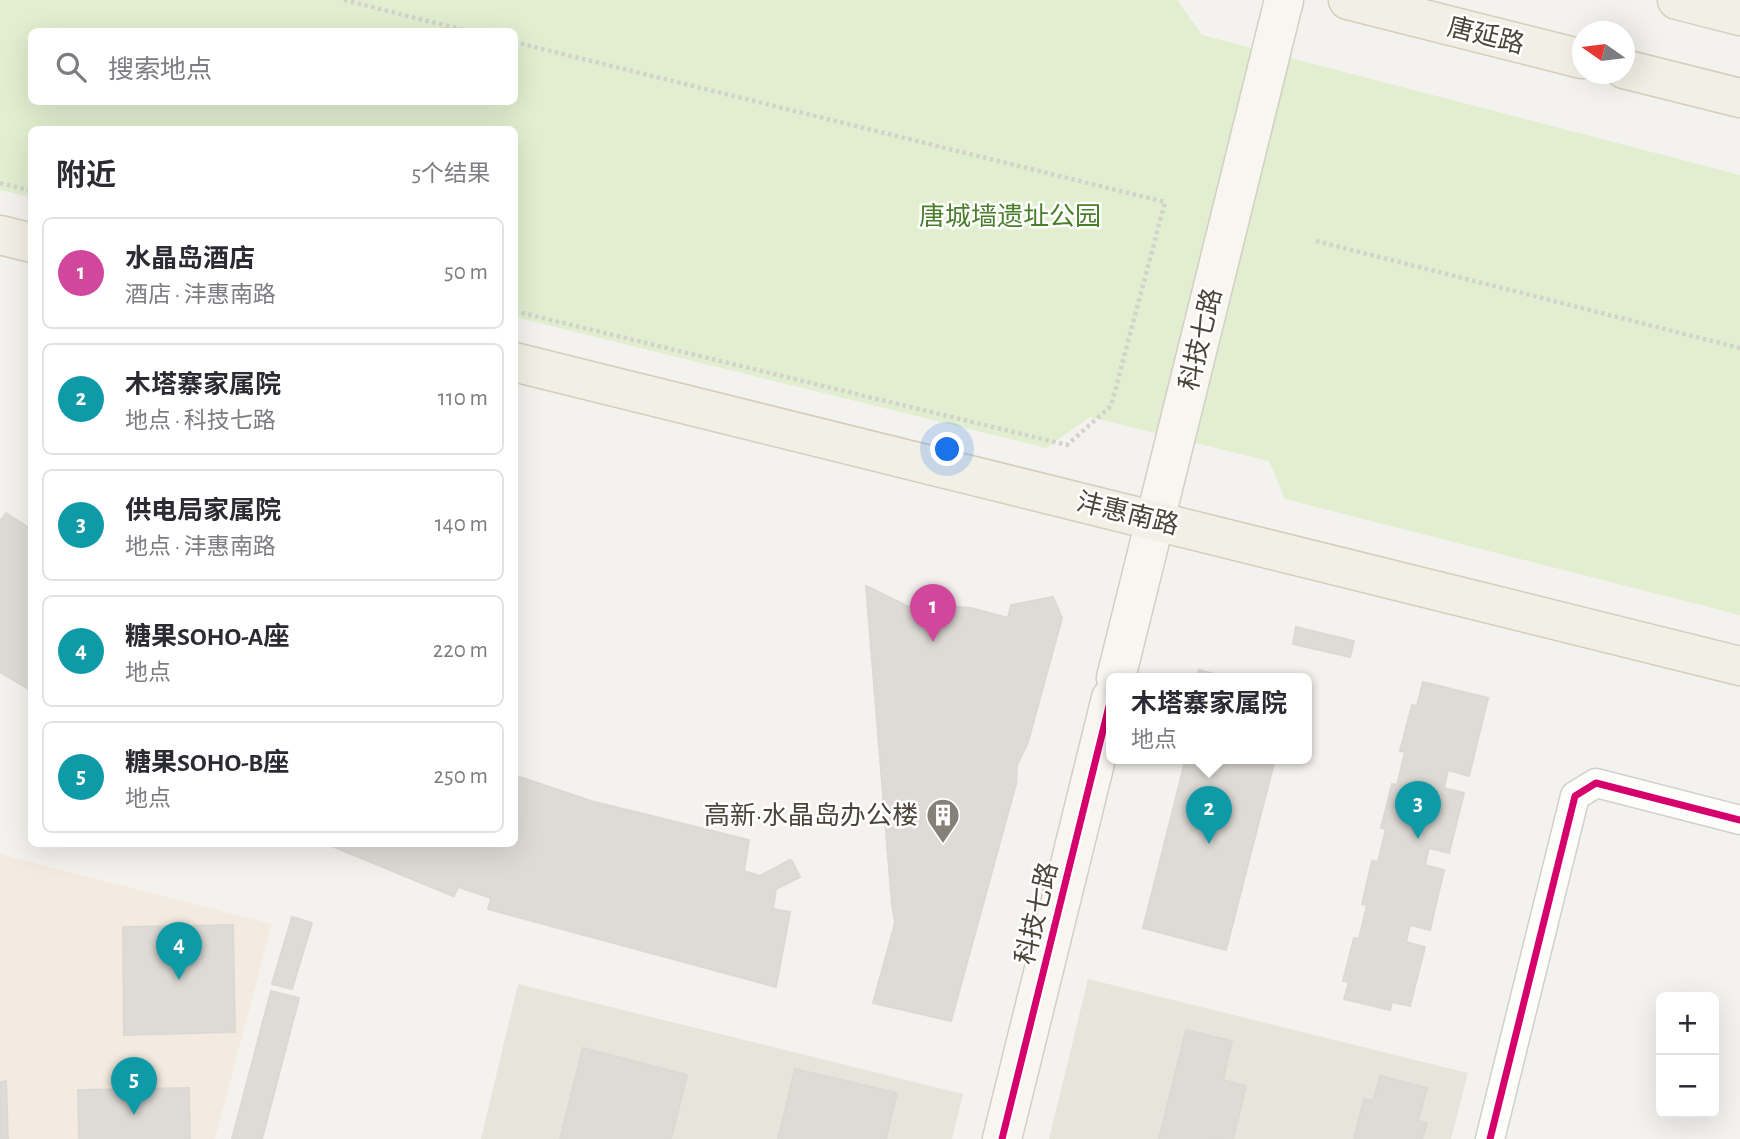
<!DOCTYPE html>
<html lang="zh">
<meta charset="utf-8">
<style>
:root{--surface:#fff;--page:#f2f2f3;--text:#2b2b33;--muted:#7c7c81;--line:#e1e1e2;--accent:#868178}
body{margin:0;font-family:"Alegreya Sans","Noto Sans SC",sans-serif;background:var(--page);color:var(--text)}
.controls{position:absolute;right:21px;bottom:21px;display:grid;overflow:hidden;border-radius:10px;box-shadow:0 7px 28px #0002}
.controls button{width:63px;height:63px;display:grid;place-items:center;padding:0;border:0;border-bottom:2px solid var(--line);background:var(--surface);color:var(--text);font:35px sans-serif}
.compass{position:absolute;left:1572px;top:21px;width:63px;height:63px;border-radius:50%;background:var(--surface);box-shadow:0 7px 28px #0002;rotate:284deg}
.you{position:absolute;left:948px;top:450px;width:24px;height:24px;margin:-18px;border:5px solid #fff;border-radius:50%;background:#1a73e8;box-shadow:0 0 0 10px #1a73e833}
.badge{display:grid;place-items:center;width:46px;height:46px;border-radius:50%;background:var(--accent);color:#fff;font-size:23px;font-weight:700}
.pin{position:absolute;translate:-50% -58px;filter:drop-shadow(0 2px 4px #0008)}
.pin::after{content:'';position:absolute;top:37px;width:24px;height:21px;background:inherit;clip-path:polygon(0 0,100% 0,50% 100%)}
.popup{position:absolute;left:1106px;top:673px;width:206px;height:91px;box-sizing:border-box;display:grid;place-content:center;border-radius:10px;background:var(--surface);filter:drop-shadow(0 2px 5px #0005);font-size:23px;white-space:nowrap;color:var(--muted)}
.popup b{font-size:26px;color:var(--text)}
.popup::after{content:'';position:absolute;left:50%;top:100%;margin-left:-14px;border:14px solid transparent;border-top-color:var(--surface)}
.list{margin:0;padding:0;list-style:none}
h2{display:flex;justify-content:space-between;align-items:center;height:91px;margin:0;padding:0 28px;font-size:30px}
h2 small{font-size:23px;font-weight:400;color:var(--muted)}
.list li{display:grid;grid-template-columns:46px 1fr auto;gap:21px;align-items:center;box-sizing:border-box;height:112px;margin:0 14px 14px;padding:0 14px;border:2px solid var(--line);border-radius:10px}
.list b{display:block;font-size:26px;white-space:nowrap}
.list p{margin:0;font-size:23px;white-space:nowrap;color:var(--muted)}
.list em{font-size:23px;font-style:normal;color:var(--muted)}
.icon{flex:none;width:38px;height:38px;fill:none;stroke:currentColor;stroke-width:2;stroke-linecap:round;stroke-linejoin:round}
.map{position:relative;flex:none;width:1740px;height:1139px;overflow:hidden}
.search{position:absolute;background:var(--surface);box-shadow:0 7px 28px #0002;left:28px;top:28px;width:490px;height:77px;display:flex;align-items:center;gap:18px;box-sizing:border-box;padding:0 24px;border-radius:10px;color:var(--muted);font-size:26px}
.panel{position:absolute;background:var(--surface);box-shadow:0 7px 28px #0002;left:28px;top:126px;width:490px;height:721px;border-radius:10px}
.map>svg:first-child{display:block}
.residential{fill:#e7e4dc}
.commercial{fill:#f3ebdf}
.green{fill:#e1eecf;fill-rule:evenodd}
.building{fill:#dedbd6;stroke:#dcd9d4;stroke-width:2}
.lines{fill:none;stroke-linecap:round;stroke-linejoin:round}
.street-casing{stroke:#d2d0cb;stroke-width:31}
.secondary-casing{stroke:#d3cfc5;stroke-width:41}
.primary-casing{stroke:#d6cebb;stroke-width:41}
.path{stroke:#d3d2cc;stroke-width:4.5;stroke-dasharray:3.5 3.5;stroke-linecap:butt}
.street{stroke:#fdfdfc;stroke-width:28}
.secondary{stroke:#f7f6f1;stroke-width:38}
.primary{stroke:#f2efe6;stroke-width:38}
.cycleway-casing{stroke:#fff;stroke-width:11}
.cycleway{stroke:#d6006c;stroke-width:7}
.labels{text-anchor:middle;stroke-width:5;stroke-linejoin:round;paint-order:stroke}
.street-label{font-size:26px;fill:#4b4439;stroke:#fff}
.park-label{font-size:26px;fill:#4a7f2a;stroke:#fff}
.poi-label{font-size:26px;fill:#4b4439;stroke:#fff;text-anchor:end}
</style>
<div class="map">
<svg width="1740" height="1139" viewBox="0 0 1740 1139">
<rect width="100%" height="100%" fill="#f4f2ee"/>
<g class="residential">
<path d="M1088 979 1468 1073 1451 1139H1049Z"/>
<path d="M518 984 963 1094 952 1139H481Z"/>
</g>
<path class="commercial" d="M0 854 272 924 215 1139H0Z"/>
<path class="green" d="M0 0H1177L1202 35 1740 175V615L1285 499 1269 461 1090 417 1046 448 515 317 514 130H32L31 197 0 190ZM32 32H514V102H32Z"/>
<g class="building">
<path d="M6 513 32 530V691L0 672V521Z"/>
<path d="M866 586 909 607 948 606 971 608 1008 618 1011 605 1053 597 1062 618 1028 742 1017 765 1016 784 951 1021 873 1003 895 923 892 905Z"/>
<path d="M1296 627 1354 641 1350 657 1293 644Z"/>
<path d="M1199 670 1229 678H1197Z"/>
<path d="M1423 682 1488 698 1469 776 1448 770 1444 788 1464 793 1449 853 1429 848 1425 865 1444 870 1430 930 1410 925 1406 942 1425 947 1410 1006 1392 1002 1390 1010 1344 999 1349 982 1343 981 1354 938 1359 939 1367 905 1362 904 1372 861 1378 862 1386 829 1381 828 1392 784 1397 785 1405 752 1400 751 1412 705 1417 706Z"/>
<path d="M1186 758 1275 759 1226 950 1143 928Z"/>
<path d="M514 775 591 801 749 840 744 871 760 876 790 860 792 861 800 877 776 889 773 909 790 912 776 987 488 909 491 898 458 887 454 896H453L327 844H514Z"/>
<path d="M292 917 312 923 292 989 272 984Z"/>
<path d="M233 925 235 1032 124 1035 123 927Z"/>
<path d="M271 991 299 998 262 1139H232Z"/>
<path d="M1186 1030 1232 1041 1223 1080 1246 1086 1233 1139 1208 1138V1139H1159Z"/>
<path d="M583 1048 687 1075 671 1139H560Z"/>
<path d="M795 1069 897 1093 886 1139H778Z"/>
<path d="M1380 1076 1427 1088 1418 1121 1427 1123 1422 1139H1354L1364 1099 1373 1101Z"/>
<path d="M6 1081 8 1139H0V1082Z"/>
<path d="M189 1088 190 1139H79L78 1090Z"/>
</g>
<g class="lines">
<defs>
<path id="street" d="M1490 1139 1575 796 1596 783 1740 820"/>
<g id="secondary">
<path d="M1116 678 1284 0"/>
<path d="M1002 1139 1111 698"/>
</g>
<g id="primary">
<path d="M1348 0 1582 59"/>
<path d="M1677 0 1740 16"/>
<path d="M1624 69 1740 98"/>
<path d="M0 235 32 243"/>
<path d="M514 362 1740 666"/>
</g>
</defs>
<use href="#street" class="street-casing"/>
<use href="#secondary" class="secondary-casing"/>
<use href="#primary" class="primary-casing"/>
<g class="path">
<path d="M344 0 472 32"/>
<path d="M514 42 1165 202 1111 406 1067 445 514 311"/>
<path d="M0 183 32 191"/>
<path d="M1316 241 1740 348"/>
</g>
<use href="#street" class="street"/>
<use href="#secondary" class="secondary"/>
<use href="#primary" class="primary"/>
<defs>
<g id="cycleway">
<path d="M1002 1139 1111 698"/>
<path d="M1490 1139 1575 796 1596 783 1740 820"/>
</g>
</defs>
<use href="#cycleway" class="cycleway-casing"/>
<use href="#cycleway" class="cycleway"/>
</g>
<defs>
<symbol id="building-pin" viewBox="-11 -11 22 30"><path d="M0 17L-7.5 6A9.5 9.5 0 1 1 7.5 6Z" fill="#868178" stroke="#fff"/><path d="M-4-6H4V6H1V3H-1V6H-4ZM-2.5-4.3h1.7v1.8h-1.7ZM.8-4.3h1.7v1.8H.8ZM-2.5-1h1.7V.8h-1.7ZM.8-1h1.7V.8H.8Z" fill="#fff"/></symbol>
</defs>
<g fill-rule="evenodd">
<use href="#building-pin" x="924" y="796" width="38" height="52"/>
</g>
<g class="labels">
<g class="street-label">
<text transform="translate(1486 35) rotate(14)" y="9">唐延路</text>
<text transform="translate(1200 339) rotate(-76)" y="9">科技七路</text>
<text transform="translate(1128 513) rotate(14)" y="9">沣惠南路</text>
<text transform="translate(1036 913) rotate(-76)" y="9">科技七路</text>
</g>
<g class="park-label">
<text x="1010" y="225">唐城墙遗址公园</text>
</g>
<g class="poi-label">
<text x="918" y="824">高新·水晶岛办公楼</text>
</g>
</g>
</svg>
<div class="controls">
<button>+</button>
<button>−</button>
</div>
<svg class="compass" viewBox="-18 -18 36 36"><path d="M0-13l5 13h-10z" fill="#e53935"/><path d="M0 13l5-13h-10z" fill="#7c7c81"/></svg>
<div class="you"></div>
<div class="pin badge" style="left:933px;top:642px;background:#d1479c">1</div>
<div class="pin badge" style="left:1209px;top:844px;background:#0f9aa8">2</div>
<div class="popup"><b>木塔寨家属院</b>地点</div>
<div class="pin badge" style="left:1418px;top:839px;background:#0f9aa8">3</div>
<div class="pin badge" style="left:179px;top:980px;background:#0f9aa8">4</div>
<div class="pin badge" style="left:134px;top:1115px;background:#0f9aa8">5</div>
<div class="search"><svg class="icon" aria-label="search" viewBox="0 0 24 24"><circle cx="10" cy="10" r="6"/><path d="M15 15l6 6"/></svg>搜索地点</div>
<section class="panel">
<h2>附近<small>5个结果</small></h2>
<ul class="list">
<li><span class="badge" style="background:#d1479c">1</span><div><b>水晶岛酒店</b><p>酒店 · 沣惠南路</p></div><em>50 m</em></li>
<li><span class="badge" style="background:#0f9aa8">2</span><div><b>木塔寨家属院</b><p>地点 · 科技七路</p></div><em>110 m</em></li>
<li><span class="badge" style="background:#0f9aa8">3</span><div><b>供电局家属院</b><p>地点 · 沣惠南路</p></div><em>140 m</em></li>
<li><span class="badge" style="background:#0f9aa8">4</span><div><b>糖果SOHO-A座</b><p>地点</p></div><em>220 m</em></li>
<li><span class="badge" style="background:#0f9aa8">5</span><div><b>糖果SOHO-B座</b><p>地点</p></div><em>250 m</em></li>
</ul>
</section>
</div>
